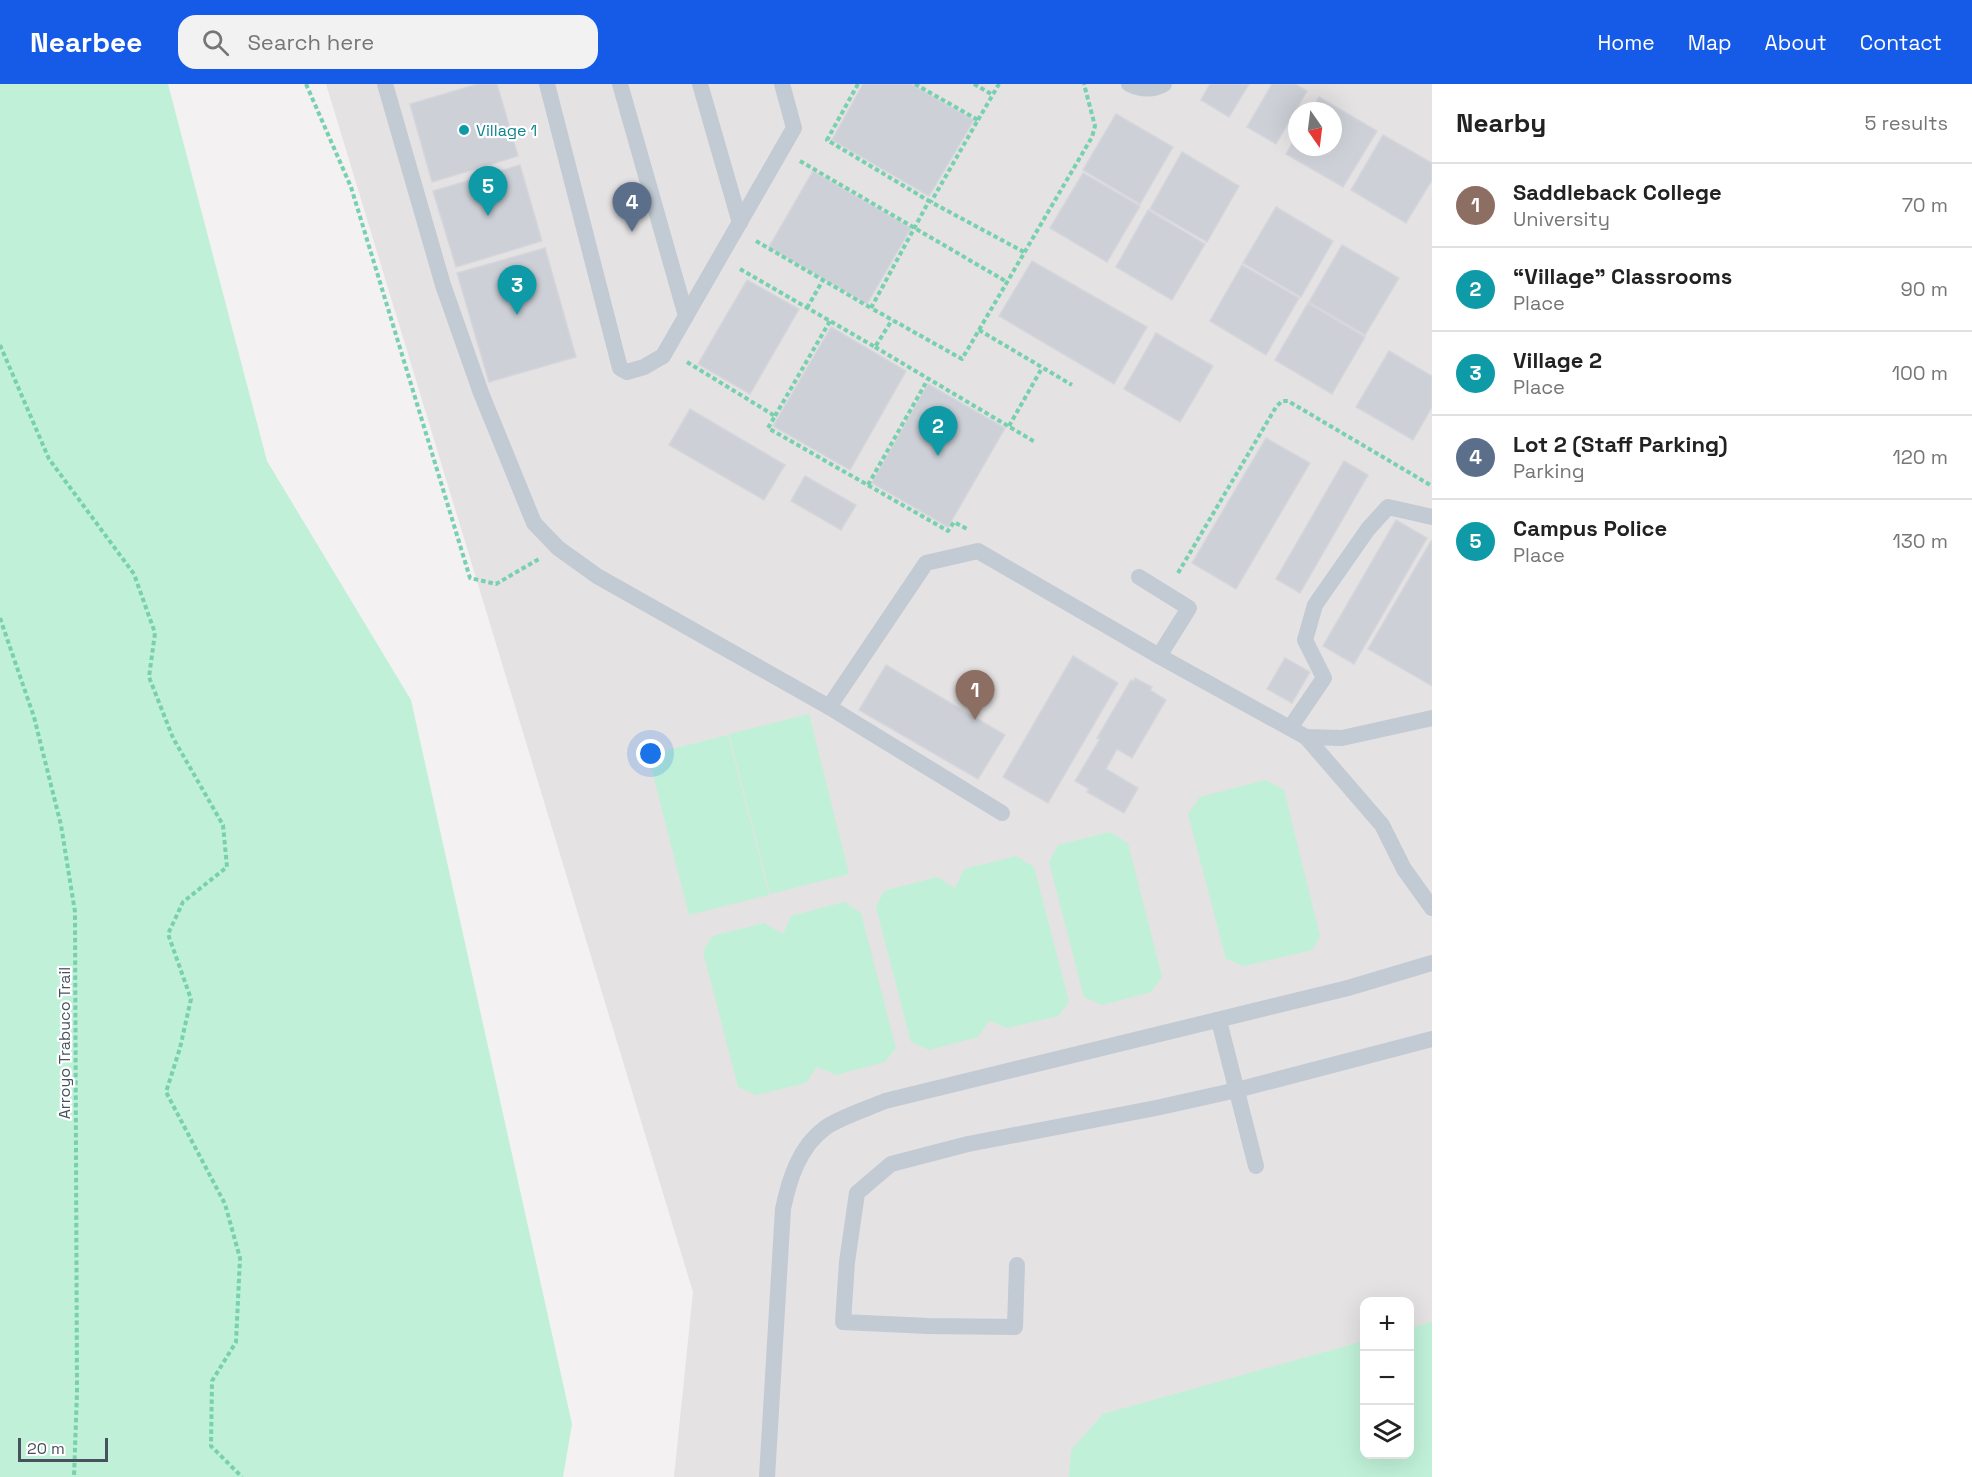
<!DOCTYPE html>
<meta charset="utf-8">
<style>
:root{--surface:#fff;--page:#f2f2f2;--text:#222;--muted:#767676;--line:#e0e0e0;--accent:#165ae8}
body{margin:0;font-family:"Space Grotesk",sans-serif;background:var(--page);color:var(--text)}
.controls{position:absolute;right:18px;bottom:18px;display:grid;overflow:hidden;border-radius:12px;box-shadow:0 6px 24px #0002}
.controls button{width:54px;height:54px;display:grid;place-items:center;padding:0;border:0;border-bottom:2px solid var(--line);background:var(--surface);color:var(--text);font:30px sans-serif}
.compass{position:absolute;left:1288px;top:18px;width:54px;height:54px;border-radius:50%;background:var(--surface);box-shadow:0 6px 24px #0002;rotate:166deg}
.scale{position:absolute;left:18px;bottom:15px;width:90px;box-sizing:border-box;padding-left:6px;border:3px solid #48525f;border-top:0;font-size:16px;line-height:21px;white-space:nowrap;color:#48525f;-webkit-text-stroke:4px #fff;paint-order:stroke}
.you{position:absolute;left:651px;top:670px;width:21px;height:21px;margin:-15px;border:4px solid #fff;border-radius:50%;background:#1a73e8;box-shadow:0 0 0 9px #1a73e833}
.badge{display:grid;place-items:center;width:39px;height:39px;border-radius:50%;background:var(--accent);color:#fff;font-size:20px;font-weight:700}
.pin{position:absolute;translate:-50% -50px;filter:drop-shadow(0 2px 3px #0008)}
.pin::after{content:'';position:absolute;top:32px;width:21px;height:18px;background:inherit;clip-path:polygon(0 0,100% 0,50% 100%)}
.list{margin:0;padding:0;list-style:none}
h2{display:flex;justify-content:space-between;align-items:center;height:78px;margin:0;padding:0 24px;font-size:26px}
h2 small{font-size:20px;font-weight:400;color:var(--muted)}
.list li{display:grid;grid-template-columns:39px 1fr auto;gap:18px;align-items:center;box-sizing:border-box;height:84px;padding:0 24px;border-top:2px solid var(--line)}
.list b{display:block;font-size:22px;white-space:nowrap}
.list p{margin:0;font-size:20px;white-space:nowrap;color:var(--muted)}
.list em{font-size:20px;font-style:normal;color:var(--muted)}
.icon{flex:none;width:33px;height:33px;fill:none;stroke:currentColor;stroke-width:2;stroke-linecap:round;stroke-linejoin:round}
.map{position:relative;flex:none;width:1432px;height:1393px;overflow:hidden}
header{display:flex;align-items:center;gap:36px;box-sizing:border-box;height:84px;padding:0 30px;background:var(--accent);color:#fff}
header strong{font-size:28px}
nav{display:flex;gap:33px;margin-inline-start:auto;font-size:21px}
.search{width:420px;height:54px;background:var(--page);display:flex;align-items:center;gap:15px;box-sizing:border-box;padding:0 21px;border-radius:18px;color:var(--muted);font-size:22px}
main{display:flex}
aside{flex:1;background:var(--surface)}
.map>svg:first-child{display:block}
.education{fill:#e4e2e3;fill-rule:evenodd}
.green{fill:#c0f1d8}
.building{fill:#cdd0d6;stroke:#d5d6dc;stroke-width:1.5}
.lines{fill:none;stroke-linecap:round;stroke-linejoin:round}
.path{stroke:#77d0ae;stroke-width:4;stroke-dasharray:4.5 3;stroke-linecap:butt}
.lane{stroke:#c2cad3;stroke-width:16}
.culture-dot{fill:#0f9aa8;stroke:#fff;stroke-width:2}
.labels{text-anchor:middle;stroke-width:4.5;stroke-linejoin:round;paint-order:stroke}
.culture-label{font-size:16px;fill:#0d838f;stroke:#fff;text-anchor:start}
.street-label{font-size:16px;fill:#48525f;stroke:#fff}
</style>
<header>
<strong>Nearbee</strong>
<div class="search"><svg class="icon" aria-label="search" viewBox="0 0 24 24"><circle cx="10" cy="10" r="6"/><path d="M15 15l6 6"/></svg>Search here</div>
<nav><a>Home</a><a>Map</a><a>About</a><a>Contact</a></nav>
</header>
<main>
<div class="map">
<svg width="1432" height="1393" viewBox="0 0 1432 1393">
<rect width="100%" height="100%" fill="#f3f1f1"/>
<path class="education" d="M326 0H1432V1393H674L693 1208ZM1297 27H1333V63H1297ZM1364 1218H1410V1370H1364Z"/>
<g class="green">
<path d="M0 0H168L267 377 411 616 572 1340 563 1393H0Z"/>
<path d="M809 630 849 790 770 810 729 650Z"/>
<path d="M728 651 769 811 689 831 648 671Z"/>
<path d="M1265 696 1284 706 1320 852 1312 866 1244 882 1226 875 1188 730 1200 713Z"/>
<path d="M1110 748 1128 759 1162 893 1151 908 1102 921 1084 913 1049 778 1058 761Z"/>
<path d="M1016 772 1034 783 1069 918 1058 932 1008 944 989 937 978 953 929 966 911 958 876 823 884 807 937 793 955 804 964 785Z"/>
<path d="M844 818 861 829 896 964 885 978 836 991 817 983 806 999 756 1011 738 1003 703 868 712 852 764 839 783 850 791 832Z"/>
<path d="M1432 1238V1393H1069L1071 1366 1103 1330 1364 1257V1370H1410V1244Z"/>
</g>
<g class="building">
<path d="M478 0H497L518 72 432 98 410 20Z"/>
<path d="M863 0H911L974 36 929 112 832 56Z"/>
<path d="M1210 0H1249L1229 33 1201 16Z"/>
<path d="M1272 0H1295L1307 7 1276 60 1247 43Z"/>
<path d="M1319 13 1377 47 1343 103 1286 70 1297 51V63H1333V27H1311Z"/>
<path d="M1116 30 1173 63 1140 120 1083 86Z"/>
<path d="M1383 51 1432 79V96L1406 139 1351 106Z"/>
<path d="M1182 68 1239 102 1207 158 1150 125Z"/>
<path d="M520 81 542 157 456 183 433 107Z"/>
<path d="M813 87 911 144 867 220 769 163Z"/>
<path d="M1083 89 1140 122 1107 178 1050 144Z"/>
<path d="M1276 123 1333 157 1301 213 1243 179Z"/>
<path d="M1148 126 1205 160 1172 216 1116 183Z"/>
<path d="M1342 161 1399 194 1365 251 1309 218Z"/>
<path d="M545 164 576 273 489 298 457 189Z"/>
<path d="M1032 177 1147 243 1114 300 999 232Z"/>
<path d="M1242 181 1299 214 1266 271 1210 237Z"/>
<path d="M747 196 799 225 750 310 698 280Z"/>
<path d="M1308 219 1365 253 1332 310 1275 276Z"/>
<path d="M831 243 906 287 850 386 773 342Z"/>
<path d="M1156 249 1213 282 1180 338 1124 305Z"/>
<path d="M1389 267 1432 292V323L1413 356 1356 323Z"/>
<path d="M928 300 1005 344 948 443 872 399Z"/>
<path d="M690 325 785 381 764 416 669 361Z"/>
<path d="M1266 354 1310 379 1236 505 1192 479Z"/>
<path d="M1344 377 1368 391 1300 509 1276 495Z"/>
<path d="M805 392 856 421 841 446 791 417Z"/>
<path d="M1396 436 1427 454 1354 580 1323 562Z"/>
<path d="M1431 457 1432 458V602L1368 565Z"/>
<path d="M1073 572 1118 599 1048 719 1003 693Z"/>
<path d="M1285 574 1310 588 1292 619 1267 605Z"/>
<path d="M886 581 1005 651 978 695 859 626Z"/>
<path d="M1135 594 1152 603 1150 606 1166 616 1132 674 1117 665 1106 685 1138 704 1124 729 1087 708 1089 705 1075 697 1100 655 1097 654 1131 596 1134 597Z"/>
</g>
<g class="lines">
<g class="path">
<path d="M306 0 351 103 470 494 496 500 539 475"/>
<path d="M858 0 827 56 929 117"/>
<path d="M915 0 978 36 931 118"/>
<path d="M974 0 993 11"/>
<path d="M978 36 999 0"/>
<path d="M800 77 1007 198"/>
<path d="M756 157 871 224"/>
<path d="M1024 168 929 117 871 224 962 275 1092 53 1095 42 1084 0"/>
<path d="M740 185 875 263 892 236"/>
<path d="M807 224 823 196"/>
<path d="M979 246 1072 301"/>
<path d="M0 261 49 375 134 490 155 549 149 593 173 654 223 741 227 783 183 818 168 850 191 915 180 964 166 1008 225 1120 240 1174 236 1258 212 1297 211 1362 242 1393"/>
<path d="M875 263 1035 358"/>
<path d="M687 278 775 332 768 344 948 447 954 438 967 445"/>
<path d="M775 332 830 237"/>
<path d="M1009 342 1042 284"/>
<path d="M868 401 928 295"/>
<path d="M1178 489 1276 323 1282 317H1288L1432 402"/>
<path d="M0 534 34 633 61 741 75 828 77 1308 74 1393"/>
</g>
<g class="lane">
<path d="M385 0 443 201 481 309 534 439 558 464 597 492 829 623 1002 729"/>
<path d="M547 0 620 284 627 288 644 283 663 272 794 44 782 0"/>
<path d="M620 0 686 232"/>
<path d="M700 0 740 139"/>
<path d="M1129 0C1140 5 1152 7 1164 0"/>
<path d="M1139 493 1189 524 1159 572"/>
<path d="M829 623 926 479 978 467 1159 572 1306 653 1342 654 1432 634"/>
<path d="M1290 644 1324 594 1305 556 1315 521 1368 445 1388 423 1432 433"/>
<path d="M1306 653 1382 741 1404 785 1432 824"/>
<path d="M1219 937 1256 1082"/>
<path d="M1017 1181 1015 1243 928 1242 843 1238 847 1178 857 1109 891 1080 968 1060 1156 1024 1237 1006 1432 955"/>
<path d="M767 1393 783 1125C789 1096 799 1063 825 1044 838 1034 869 1024 885 1017L1348 904 1432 879"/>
</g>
</g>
<circle class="culture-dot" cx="464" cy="46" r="6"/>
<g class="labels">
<g class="culture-label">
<text x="476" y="52">Village 1</text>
</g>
<g class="street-label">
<text transform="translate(64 959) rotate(-90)" y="6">Arroyo Trabuco Trail</text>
</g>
</g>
</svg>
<div class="controls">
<button>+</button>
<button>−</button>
<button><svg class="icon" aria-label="layers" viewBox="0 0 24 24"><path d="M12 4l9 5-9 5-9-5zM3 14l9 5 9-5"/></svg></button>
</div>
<svg class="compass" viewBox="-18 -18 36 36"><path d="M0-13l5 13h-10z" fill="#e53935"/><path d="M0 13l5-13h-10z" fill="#767676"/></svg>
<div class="scale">20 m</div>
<div class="you"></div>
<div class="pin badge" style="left:975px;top:636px;background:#8d6e63">1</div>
<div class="pin badge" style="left:938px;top:372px;background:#0f9aa8">2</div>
<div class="pin badge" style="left:517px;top:231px;background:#0f9aa8">3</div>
<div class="pin badge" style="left:632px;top:148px;background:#5c6f8a">4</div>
<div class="pin badge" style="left:488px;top:132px;background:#0f9aa8">5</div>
</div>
<aside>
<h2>Nearby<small>5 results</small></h2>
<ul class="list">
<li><span class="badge" style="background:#8d6e63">1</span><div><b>Saddleback College</b><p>University</p></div><em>70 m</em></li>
<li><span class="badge" style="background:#0f9aa8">2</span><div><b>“Village” Classrooms</b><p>Place</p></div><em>90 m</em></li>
<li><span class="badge" style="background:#0f9aa8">3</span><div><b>Village 2</b><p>Place</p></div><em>100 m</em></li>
<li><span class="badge" style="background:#5c6f8a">4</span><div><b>Lot 2 (Staff Parking)</b><p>Parking</p></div><em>120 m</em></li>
<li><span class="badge" style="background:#0f9aa8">5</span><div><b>Campus Police</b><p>Place</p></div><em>130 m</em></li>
</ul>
</aside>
</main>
